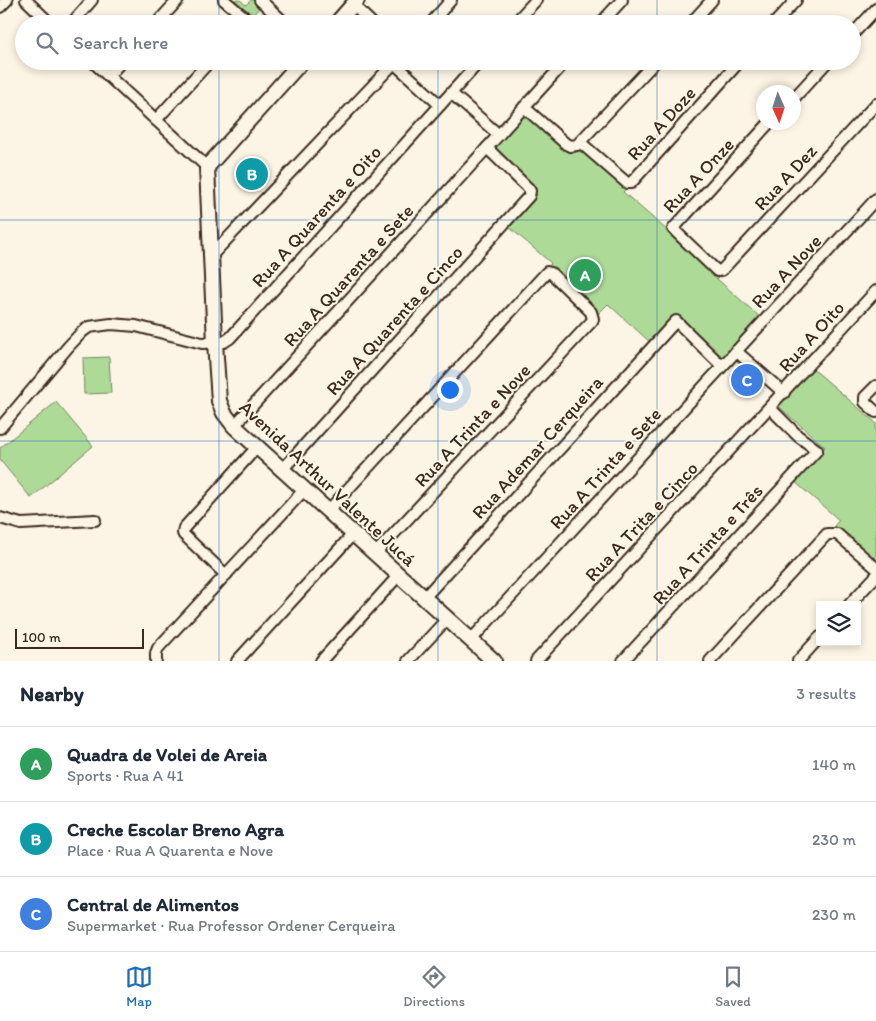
<!DOCTYPE html>
<meta charset="utf-8">
<style>
:root{--surface:#fff;--page:#f6f6f7;--text:#1f2937;--muted:#747a83;--line:#e0e1e3;--accent:#1f6fb2}
body{margin:0;font-family:Itim,sans-serif;background:var(--page);color:var(--text)}
.controls{position:absolute;right:15px;bottom:15px;display:grid;overflow:hidden;border-radius:0px;box-shadow:0 2px 8px #0003}
.controls button{width:45px;height:45px;display:grid;place-items:center;padding:0;border:0;border-bottom:1px solid var(--line);background:var(--surface);color:var(--text);font:25px sans-serif}
.compass{position:absolute;left:756px;top:85px;width:45px;height:45px;border-radius:50%;background:var(--surface);box-shadow:0 2px 8px #0003;rotate:177deg}
.scale{position:absolute;left:15px;bottom:12px;width:129px;box-sizing:border-box;padding-left:5px;border:2px solid #3b2a1e;border-top:0;font-size:14px;line-height:18px;white-space:nowrap;color:#3b2a1e;-webkit-text-stroke:4px #fcf5e5;paint-order:stroke}
.you{position:absolute;left:449px;top:389px;width:18px;height:18px;margin:-12px;border:4px solid #fff;border-radius:50%;background:#1a73e8;box-shadow:0 0 0 8px #1a73e833}
.badge{display:grid;place-items:center;width:32px;height:32px;border-radius:50%;background:var(--accent);color:#fff;font-size:16px;font-weight:700}
.pin{position:absolute;translate:-50% -50%;border:2px solid #fff;box-shadow:0 1px 5px #0006}
.list{margin:0;padding:0;list-style:none}
h2{display:flex;justify-content:space-between;align-items:center;height:65px;margin:0;padding:0 20px;font-size:21px}
h2 small{font-size:16px;font-weight:400;color:var(--muted)}
.list li{display:grid;grid-template-columns:32px 1fr auto;gap:15px;align-items:center;box-sizing:border-box;height:75px;padding:0 20px;border-top:1px solid var(--line)}
.list b{display:block;font-size:19px;white-space:nowrap}
.list p{margin:0;font-size:16px;white-space:nowrap;color:var(--muted)}
.list em{font-size:16px;font-style:normal;color:var(--muted)}
.icon{flex:none;width:28px;height:28px;fill:none;stroke:currentColor;stroke-width:2;stroke-linecap:round;stroke-linejoin:round}
.map{position:relative;flex:none;width:876px;height:661px;overflow:hidden}
.search{position:absolute;background:var(--surface);box-shadow:0 2px 8px #0003;left:15px;right:15px;top:15px;height:55px;display:flex;align-items:center;gap:12px;box-sizing:border-box;padding:0 18px;border-radius:28px;color:var(--muted);font-size:19px}
.sheet{height:290px;background:var(--surface)}
nav{display:flex;justify-content:space-around;align-items:center;box-sizing:border-box;height:70px;border-top:1px solid var(--line);background:var(--surface);font-size:14px;color:var(--muted)}
nav a{display:grid;justify-items:center;gap:2px}
nav .on{color:var(--accent)}
.map>svg:first-child{display:block}
.green{fill:#aeda98;stroke:#74825b}
.lines{fill:none;stroke-linecap:round;stroke-linejoin:round}
.street-casing{stroke:#3b2a1e;stroke-width:14}
.secondary-casing{stroke:#3b2a1e;stroke-width:18}
.street{stroke:#fcf5e5;stroke-width:10}
.secondary{stroke:#fcf5e5;stroke-width:14}
.grid{fill:none;stroke:#1f6fb2;stroke-width:1;stroke-opacity:0.55}
.labels{text-anchor:middle;stroke-width:4;stroke-linejoin:round;paint-order:stroke}
.street-label{font-size:19px;fill:#3b2a1e;stroke:#fcf5e5}
</style>
<div class="map">
<svg width="876" height="661" viewBox="0 0 876 661">
<rect width="100%" height="100%" fill="#fcf5e5"/>
<filter id="ink" filterUnits="userSpaceOnUse"><feTurbulence type="fractalNoise" baseFrequency=".02" numOctaves="2"/><feDisplacementMap in="SourceGraphic" scale="10" xChannelSelector="R" yChannelSelector="G"/><feConvolveMatrix kernelMatrix="1 2 1 2 8 2 1 2 1" color-interpolation-filters="sRGB"/></filter>
<g filter="url(#ink)">
<g class="green">
<path d="M225 0H240L246 5 251 0H254L261 6 248 20Z"/>
<path d="M524 109 575 153 581 146 628 187 623 192 669 232 675 230 721 271 715 277 761 318 723 359 676 317 651 343 608 304 598 314 548 269 551 263 509 227 537 195 487 151Z"/>
<path d="M109 357 111 393 84 394 83 358Z"/>
<path d="M811 367 876 423V563L834 526 839 520 795 482 825 447 777 405Z"/>
<path d="M56 402 93 446 31 498 0 460V448Z"/>
</g>
<g class="lines">
<defs>
<g id="street">
<path d="M26 0 51 24"/>
<path d="M224 0 248 20 245 24"/>
<path d="M260 0 286 24"/>
<path d="M353 5 373 24"/>
<path d="M0 7 7 0"/>
<path d="M71 24 92 0"/>
<path d="M156 24 178 0"/>
<path d="M430 24 451 0"/>
<path d="M514 24 536 0"/>
<path d="M600 24 622 0"/>
<path d="M690 24 712 0"/>
<path d="M774 24 796 0"/>
<path d="M852 35 876 9"/>
<path d="M92 61 207 167"/>
<path d="M394 63 440 105"/>
<path d="M108 76 122 61"/>
<path d="M451 93 499 135"/>
<path d="M794 98 828 61"/>
<path d="M524 107 566 144 570 146 577 145 656 61"/>
<path d="M156 120 210 61"/>
<path d="M770 122 673 229 717 271 722 270 876 104"/>
<path d="M581 143 627 183H631L740 61"/>
<path d="M211 256 396 61"/>
<path d="M736 351 784 393"/>
<path d="M876 386 865 397V402L876 412"/>
<path d="M234 426 566 61"/>
<path d="M0 428 68 347 82 332 89 327 111 324 136 326 202 343 224 342 230 338 480 61"/>
<path d="M282 470 529 196 530 191 528 188 487 148"/>
<path d="M328 511 547 272 551 273 591 312 593 319 592 321 375 554"/>
<path d="M0 518 21 524 95 520"/>
<path d="M226 575 184 535 183 533 184 528 257 447"/>
<path d="M424 598 676 321 722 366"/>
<path d="M849 605 876 576"/>
<path d="M471 640 876 199"/>
<path d="M156 661V653L158 648 304 490"/>
<path d="M237 661 353 534"/>
<path d="M321 661 399 575"/>
<path d="M408 661 447 619"/>
<path d="M536 661 876 291"/>
<path d="M623 661 817 450 798 436 770 408"/>
<path d="M710 661 827 534H837L876 568"/>
<path d="M798 661 820 637"/>
</g>
<g id="secondary">
<path d="M336 24 357 0"/>
<path d="M302 61 207 167 215 343 219 401 224 413 234 426 494 661"/>
</g>
</defs>
<use href="#street" class="street-casing"/>
<use href="#secondary" class="secondary-casing"/>
<use href="#street" class="street"/>
<use href="#secondary" class="secondary"/>
</g>
</g>
<path class="grid" d="M219 0V24M438 0V24M657 0V24M219 61V661M438 61V661M657 61V661M0 220H876M0 441H876"/>
<g class="labels">
<g class="street-label">
<text transform="translate(661 123) rotate(-48)" y="7">Rua A Doze</text>
<text transform="translate(698 175) rotate(-47)" y="7">Rua A Onze</text>
<text transform="translate(785 177) rotate(-47)" y="7">Rua A Dez</text>
<text transform="translate(316 216) rotate(-48)" y="7">Rua A Quarenta e Oito</text>
<text transform="translate(786 271) rotate(-47)" y="7">Rua A Nove</text>
<text transform="translate(348 275) rotate(-48)" y="7">Rua A Quarenta e Sete</text>
<text transform="translate(394 320) rotate(-48)" y="7">Rua A Quarenta e Cinco</text>
<text transform="translate(811 336) rotate(-48)" y="7">Rua A Oito</text>
<text transform="translate(472 425) rotate(-47)" y="7">Rua A Trinta e Nove</text>
<text transform="translate(537 447) rotate(-48)" y="7">Rua Ademar Cerqueira</text>
<text transform="translate(605 468) rotate(-48)" y="7">Rua A Trinta e Sete</text>
<text transform="translate(328 483) rotate(43)" y="7">Avenida Arthur Valente Jucá</text>
<text transform="translate(641 521) rotate(-47)" y="7">Rua A Trita e Cinco</text>
<text transform="translate(707 544) rotate(-48)" y="7">Rua A Trinta e Três</text>
</g>
</g>
</svg>
<div class="controls">
<button><svg class="icon" aria-label="layers" viewBox="0 0 24 24"><path d="M12 4l9 5-9 5-9-5zM3 14l9 5 9-5"/></svg></button>
</div>
<svg class="compass" viewBox="-18 -18 36 36"><path d="M0-13l5 13h-10z" fill="#e53935"/><path d="M0 13l5-13h-10z" fill="#747a83"/></svg>
<div class="scale">100 m</div>
<div class="you"></div>
<div class="pin badge" style="left:585px;top:275px;background:#2e9e5b">A</div>
<div class="pin badge" style="left:252px;top:174px;background:#0f9aa8">B</div>
<div class="pin badge" style="left:747px;top:380px;background:#3f7fe0">C</div>
<div class="search"><svg class="icon" aria-label="search" viewBox="0 0 24 24"><circle cx="10" cy="10" r="6"/><path d="M15 15l6 6"/></svg>Search here</div>
</div>
<section class="sheet">
<h2>Nearby<small>3 results</small></h2>
<ul class="list">
<li><span class="badge" style="background:#2e9e5b">A</span><div><b>Quadra de Volei de Areia</b><p>Sports · Rua A 41</p></div><em>140 m</em></li>
<li><span class="badge" style="background:#0f9aa8">B</span><div><b>Creche Escolar Breno Agra</b><p>Place · Rua A Quarenta e Nove</p></div><em>230 m</em></li>
<li><span class="badge" style="background:#3f7fe0">C</span><div><b>Central de Alimentos</b><p>Supermarket · Rua Professor Ordener Cerqueira</p></div><em>230 m</em></li>
</ul>
</section>
<nav>
<a class="on"><svg class="icon" aria-label="map" viewBox="0 0 24 24"><path d="M3 6l6-2 6 2 6-2v14l-6 2-6-2-6 2zM9 4v14M15 6v14"/></svg>Map</a>
<a><svg class="icon" aria-label="directions" viewBox="0 0 24 24"><path d="M12 3l9 9-9 9-9-9zM9 14v-3h6M13 9l2 2-2 2"/></svg>Directions</a>
<a><svg class="icon" aria-label="saved" viewBox="0 0 24 24"><path d="M7 4h10v16l-5-4-5 4z"/></svg>Saved</a>
</nav>
